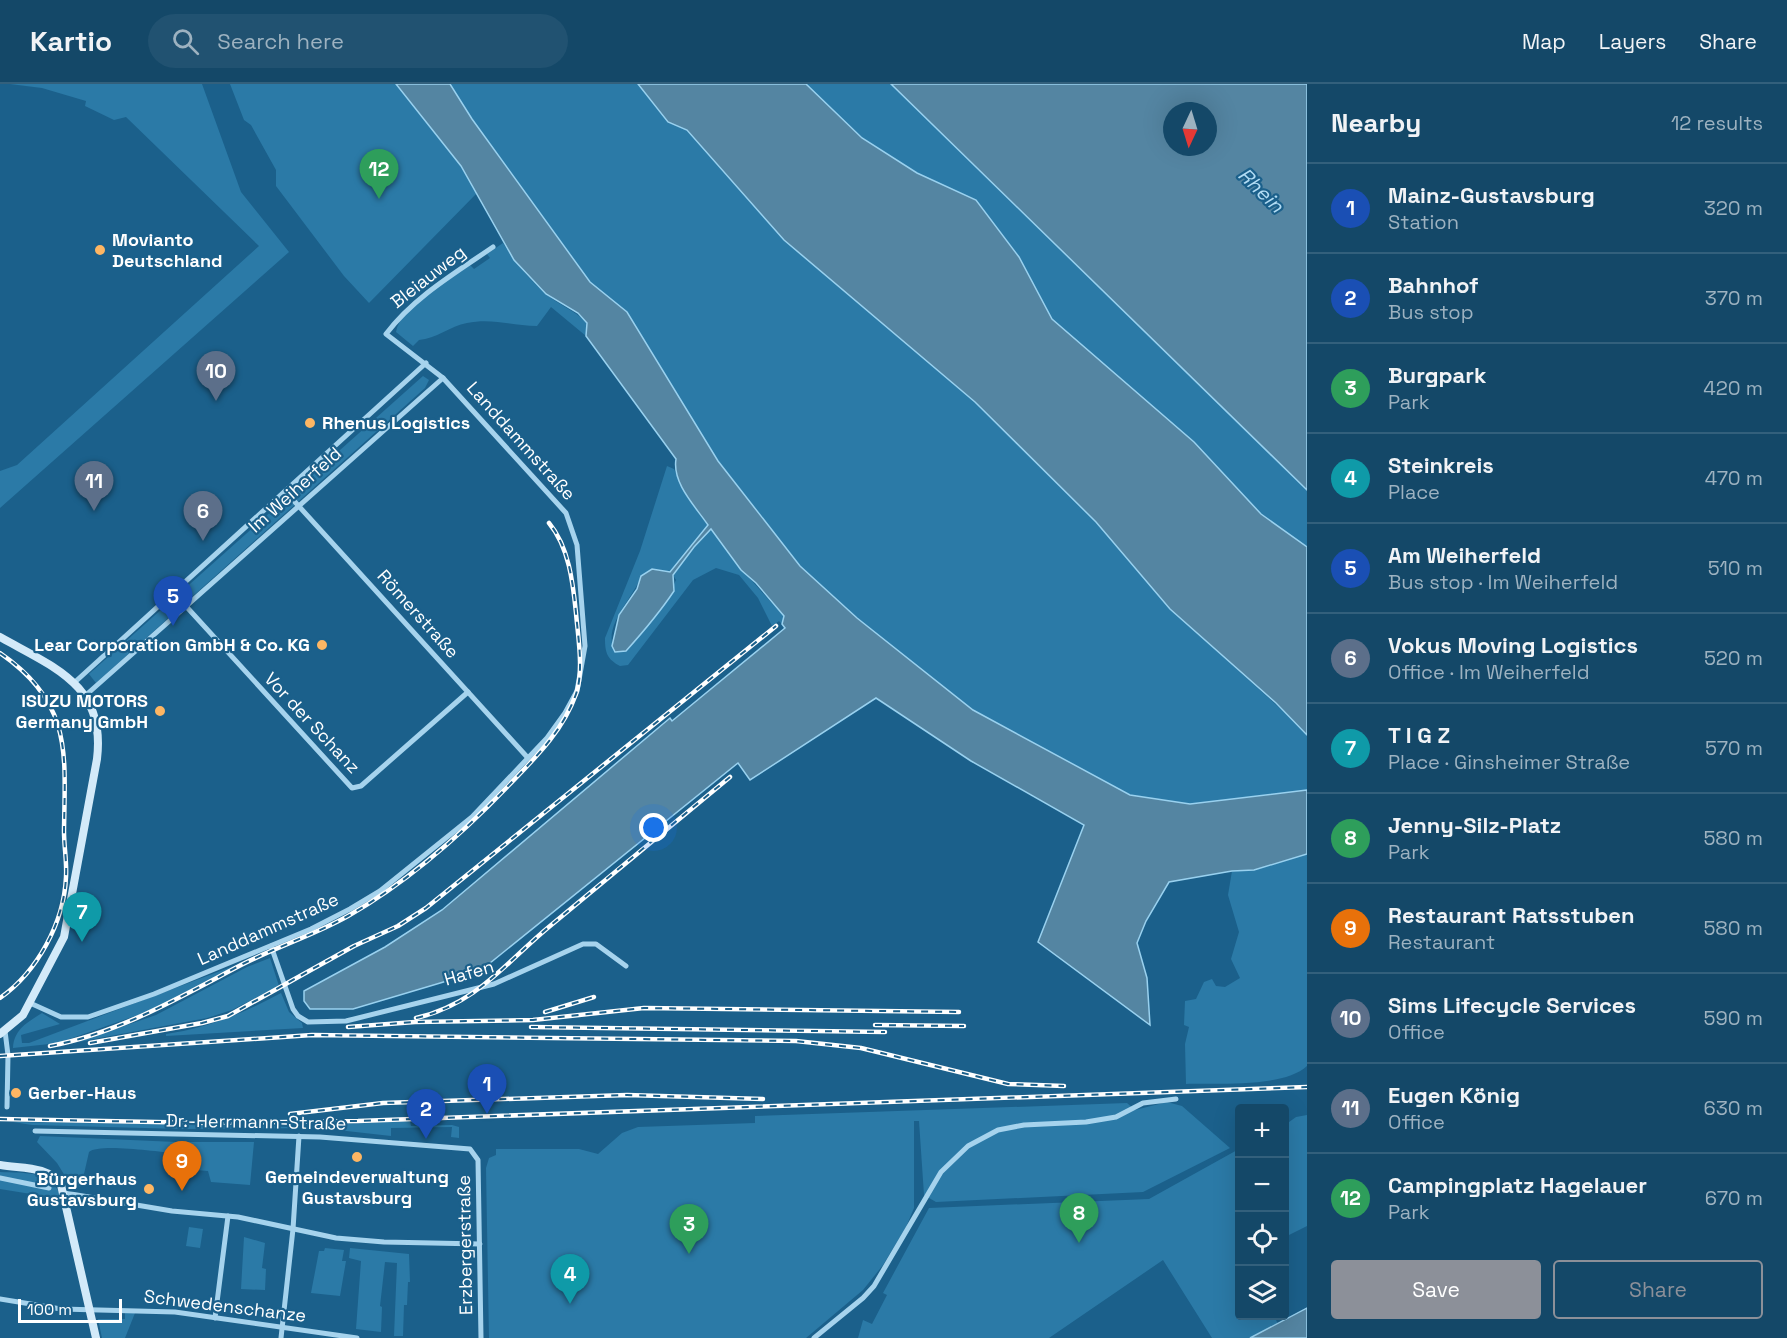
<!DOCTYPE html>
<meta charset="utf-8">
<style>
:root{--surface:#144868;--page:#215271;--text:#f1f3f6;--muted:#9db2c0;--line:#33607c;--accent:#8c9099}
body{margin:0;font-family:"Space Grotesk",sans-serif;background:var(--page);color:var(--text)}
.controls{position:absolute;right:18px;bottom:18px;display:grid;overflow:hidden;border-radius:6px;box-shadow:0 6px 24px #0002}
.controls button{width:54px;height:54px;display:grid;place-items:center;padding:0;border:0;border-bottom:2px solid var(--line);background:var(--surface);color:var(--text);font:30px sans-serif}
.compass{position:absolute;left:1163px;top:18px;width:54px;height:54px;border-radius:50%;background:var(--surface);box-shadow:0 6px 24px #0002;rotate:184deg}
.scale{position:absolute;left:18px;bottom:15px;width:104px;box-sizing:border-box;padding-left:6px;border:3px solid #fff;border-top:0;font-size:16px;line-height:21px;white-space:nowrap;color:#fff;-webkit-text-stroke:4px #1b608b;paint-order:stroke}
.you{position:absolute;left:654px;top:744px;width:21px;height:21px;margin:-15px;border:4px solid #fff;border-radius:50%;background:#1a73e8;box-shadow:0 0 0 9px #1a73e833}
.badge{display:grid;place-items:center;width:39px;height:39px;border-radius:50%;background:var(--accent);color:#fff;font-size:20px;font-weight:700}
.pin{position:absolute;translate:-50% -50px;filter:drop-shadow(0 2px 3px #0008)}
.pin::after{content:'';position:absolute;top:32px;width:21px;height:18px;background:inherit;clip-path:polygon(0 0,100% 0,50% 100%)}
.list{margin:0;padding:0;list-style:none}
h2{display:flex;justify-content:space-between;align-items:center;height:78px;margin:0;padding:0 24px;font-size:26px}
h2 small{font-size:20px;font-weight:400;color:var(--muted)}
.list li{display:grid;grid-template-columns:39px 1fr auto;gap:18px;align-items:center;box-sizing:border-box;height:90px;padding:0 24px;border-top:2px solid var(--line)}
.list b{display:block;font-size:22px;white-space:nowrap}
.list p{margin:0;font-size:20px;white-space:nowrap;color:var(--muted)}
.list em{font-size:20px;font-style:normal;color:var(--muted)}
.actions{display:flex;gap:12px;padding:18px 24px}
.actions a{flex:1;padding:14px 0;border:2px solid var(--accent);border-radius:6px;text-align:center;font-size:21px;color:var(--accent)}
.actions .main{background:var(--accent);color:#fff}
.icon{flex:none;width:33px;height:33px;fill:none;stroke:currentColor;stroke-width:2;stroke-linecap:round;stroke-linejoin:round}
.map{position:relative;flex:none;width:1307px;height:1254px;overflow:hidden}
header{display:flex;align-items:center;gap:36px;box-sizing:border-box;height:84px;padding:0 30px;background:var(--surface);border-bottom:2px solid var(--line)}
header strong{font-size:28px}
nav{display:flex;gap:33px;margin-inline-start:auto;font-size:21px}
.search{width:420px;height:54px;background:var(--page);display:flex;align-items:center;gap:15px;box-sizing:border-box;padding:0 21px;border-radius:33px;color:var(--muted);font-size:22px}
main{display:flex}
aside{flex:1;background:var(--surface)}
.map>svg:first-child{display:block}
.green{fill:#2b7aa7}
.water{fill:#5485a2;stroke:#99d1ef;stroke-width:1.5;fill-rule:evenodd}
.lines{fill:none;stroke-linecap:round;stroke-linejoin:round}
.minor{stroke:#a6d3ed;stroke-width:5}
.secondary{stroke:#d3eaf9;stroke-width:8}
.rail-casing{stroke:#fff;stroke-width:4.5}
.rail{stroke:#1b608b;stroke-width:2;stroke-dasharray:7;stroke-linecap:butt}
.poi-dot{fill:#feb663;stroke:#1b608b;stroke-width:2}
.labels{text-anchor:middle;stroke-width:4.5;stroke-linejoin:round;paint-order:stroke}
.poi-label{font-size:18px;font-weight:bold;fill:#fff;stroke:#1b608b;text-anchor:start}
.street-label{font-size:18px;fill:#fff;stroke:#1b608b}
.water-label{font-size:20px;font-style:italic;fill:#b2dcf4;stroke:#1b608b}
</style>
<header>
<strong>Kartio</strong>
<div class="search"><svg class="icon" aria-label="search" viewBox="0 0 24 24"><circle cx="10" cy="10" r="6"/><path d="M15 15l6 6"/></svg>Search here</div>
<nav><a>Map</a><a>Layers</a><a>Share</a></nav>
</header>
<main>
<div class="map">
<svg width="1307" height="1254" viewBox="0 0 1307 1254">
<rect width="100%" height="100%" fill="#1b608b"/>
<g class="green">
<path d="M10 0H202L241 108 289 168 0 424V387L17 381 259 162 126 33 114 36 85 22 86 17 42 4Z"/>
<path d="M230 0H396L461 82 477 109 369 219 344 192 276 102V86L251 41 244 36Z"/>
<path d="M450 0H638L668 38 687 46 784 156 975 318 1096 438 1170 525 1304 646 1307 651V706L1190 720 1130 711 973 626 857 534 800 482 718 377 627 228 590 198 472 35Z"/>
<path d="M806 0H891L1307 406V463L1261 430 1194 358 1052 235 1019 173 976 116 917 89 862 54Z"/>
<path d="M503 159C514 177 529 195 545 209 558 221 575 226 587 239L586 252 551 223 537 242C513 242 493 234 467 239 450 242 436 255 419 256L413 262 396 248C400 223 450 195 470 181L474 185 490 174 487 170Z"/>
<path d="M423 292 429 296 425 304 96 599 89 590Z"/>
<path d="M667 382 674 385 687 413 708 441 670 488 641 492C634 514 601 542 615 568L626 567C645 545 664 524 676 496L673 491 694 463 711 445C734 476 758 505 784 532L782 540 779 537 772 542 758 514 739 491 716 484 693 496 628 581 620 582C607 575 605 569 605 554L640 467Z"/>
<path d="M1307 770V982C1283 1004 1218 999 1186 1000L1185 960 1189 943 1184 941 1185 917 1196 915 1204 898 1212 895 1216 902 1225 903 1240 894 1231 875 1239 848 1228 811 1232 787 1254 786Z"/>
<path d="M270 874 279 902 232 926 207 934 78 958 156 931 247 883Z"/>
<path d="M239 880 158 924 58 959 13 964C14 945 28 938 42 929L60 940 21 951 22 959H29Z"/>
<path d="M281 909 289 928 302 939 303 944 166 952V950C208 944 244 929 281 909Z"/>
<path d="M1167 1018 1182 1022 1230 1064 1143 1108 936 1118 924 1111 919 1037H914V1124L906 1143 883 1181 863 1206 806 1254H489L486 1084 489 1074 496 1071V1065H579L598 1070 622 1049 638 1043 755 1039V1032L1127 1019 1135 1026Z"/>
<path d="M1307 1031V1142L1285 1153V1041L1296 1033Z"/>
<path d="M410 1037 411 1042 452 1041 459 1043V1054L451 1053 452 1043 391 1044V1052L320 1044 182 1045 32 1041 13 1038 297 1042Z"/>
<path d="M40 1052 176 1058H254L250 1101 211 1098 208 1087 182 1085 183 1079 171 1078 174 1069C158 1068 99 1059 89 1068L81 1103 70 1100 57 1079 37 1058Z"/>
<path d="M1239 1065 1240 1232H1274L1278 1240 1250 1254H1212L1163 1176 1049 1254H858L863 1236 872 1240 887 1211 883 1209 929 1124 1149 1115Z"/>
<path d="M0 1088C25 1089 54 1086 62 1116L31 1114V1110L0 1105Z"/>
<path d="M189 1143 203 1145 200 1164 186 1162Z"/>
<path d="M244 1153 265 1159 262 1184 266 1185 265 1206 241 1205Z"/>
<path d="M325 1164 344 1166 342 1177H346L340 1212 311 1209 319 1167H324Z"/>
<path d="M350 1164 409 1170 410 1198H408L407 1221H404L403 1252H394L397 1179 385 1178 380 1222 382 1223 381 1248 356 1245 361 1177 349 1174Z"/>
<path d="M125 1229H135L125 1254H102L98 1235H125Z"/>
</g>
<g class="water">
<path d="M396 0H450L472 35 590 198 627 228 718 377 800 482 857 534 973 626 1130 711 1190 720 1307 706V770L1254 786 1232 787 1169 798 1146 837 1137 859 1147 894 1150 941 1038 858 1084 741 971 677 876 614 750 696 738 679 485 883 467 891 353 925H310L304 917V907L385 863 442 826 670 634 672 637 785 544 782 540 784 532 756 499 741 486 711 445 694 463 673 491 674 507C660 528 643 548 626 567L615 568 612 562 619 531 637 505 641 492 652 485 670 488 708 441C695 422 672 399 676 375L586 252 587 239 578 229 546 210 514 176 461 82Z"/>
<path d="M638 0H806L862 54 917 89 976 116 1019 173 1052 235 1194 358 1261 430 1307 463V651L1276 619 1170 525 1096 438 975 318 784 156 687 46 668 38Z"/>
<path d="M891 0H1307V406ZM1172 27H1208V63H1172Z"/>
<path d="M1307 1224V1254H1250Z"/>
</g>
<g class="lines">
<g class="minor">
<path d="M285 407 528 674"/>
<path d="M173 508 352 704 361 702 468 608"/>
<path d="M75 598 426 279"/>
<path d="M86 611 443 294"/>
<path d="M271 862 293 925 298 932 308 938 346 937 494 900 583 860H596L626 882"/>
<path d="M30 919 61 933H88L154 910 311 845 350 825 380 807 472 733 547 654 565 629 577 607 585 562 577 461 566 429 443 294 386 250C414 213 455 189 493 163"/>
<path d="M5 947 8 971 7 1023"/>
<path d="M35 1047 320 1053 470 1065 478 1076 481 1254"/>
<path d="M0 1094 49 1104"/>
<path d="M65 1109 172 1127 238 1133 336 1154 384 1158 480 1160"/>
<path d="M0 1215 61 1225 175 1228 357 1254"/>
<path d="M215 1234 228 1132"/>
<path d="M281 1254 293 1145 299 1052"/>
<path d="M814 1254 863 1214 874 1202 941 1088 968 1062 998 1046 1024 1041 1086 1038 1116 1033 1143 1019 1176 1015"/>
</g>
<g class="secondary">
<path d="M0 553C55 584 106 601 97 675L64 853 23 931 0 950"/>
<path d="M0 1081C22 1085 47 1081 61 1101L96 1254"/>
</g>
<defs>
<g id="rail">
<path d="M0 569C73 619 65 670 64 747 64 763 67 778 66 793 64 839 37 888 0 914"/>
<path d="M545 928 594 913"/>
<path d="M416 934C477 920 505 879 550 842 610 792 670 742 730 693"/>
<path d="M875 941 964 942"/>
<path d="M348 943 415 938 533 936 644 924 959 928"/>
<path d="M531 943 885 948"/>
<path d="M90 959 202 939 228 932 354 862 398 842 426 824 776 542"/>
<path d="M50 962C119 949 180 913 241 881 276 863 314 851 348 832 409 797 461 751 509 701 535 674 563 647 576 610 584 587 578 553 576 529 573 499 569 463 549 439"/>
<path d="M0 972 312 951 796 957 861 964 1008 1000 1064 1002"/>
<path d="M290 1030 383 1019 627 1011 763 1015"/>
<path d="M0 1035 207 1039 358 1037 1307 1003"/>
</g>
</defs>
<use href="#rail" class="rail-casing"/>
<use href="#rail" class="rail"/>
</g>
<g class="poi-dot">
<circle cx="100" cy="166" r="6"/>
<circle cx="310" cy="339" r="6"/>
<circle cx="322" cy="561" r="6"/>
<circle cx="160" cy="627" r="6"/>
<circle cx="16" cy="1009" r="6"/>
<circle cx="357" cy="1073" r="6"/>
<circle cx="149" cy="1105" r="6"/>
</g>
<g class="labels">
<g class="poi-label">
<text x="112" y="162">Movianto<tspan x="112" dy="21">Deutschland</tspan></text>
<text x="322" y="345">Rhenus Logistics</text>
<text x="310" y="567" text-anchor="end">Lear Corporation GmbH &amp; Co. KG</text>
<text x="148" y="623" text-anchor="end">ISUZU MOTORS<tspan x="148" dy="21">Germany GmbH</tspan></text>
<text x="28" y="1015">Gerber-Haus</text>
<text x="357" y="1099" text-anchor="middle">Gemeindeverwaltung<tspan x="357" dy="21">Gustavsburg</tspan></text>
<text x="137" y="1101" text-anchor="end">Bürgerhaus<tspan x="137" dy="21">Gustavsburg</tspan></text>
</g>
<g class="street-label">
<text transform="translate(428 193) rotate(-38)" y="6">Bleiauweg</text>
<text transform="translate(521 357) rotate(48)" y="6">Landdammstraße</text>
<text transform="translate(295 406) rotate(-42)" y="6">Im Weiherfeld</text>
<text transform="translate(418 530) rotate(48)" y="6">Römerstraße</text>
<text transform="translate(312 639) rotate(47)" y="6">Vor der Schanz</text>
<text transform="translate(268 845) rotate(-24)" y="6">Landdammstraße</text>
<text transform="translate(469 889) rotate(-16)" y="6">Hafen</text>
<text transform="translate(256 1038) rotate(1)" y="6">Dr.-Herrmann-Straße</text>
<text transform="translate(465 1161) rotate(-91)" y="6">Erzbergerstraße</text>
<text transform="translate(225 1222) rotate(7)" y="6">Schwedenschanze</text>
</g>
<g class="water-label">
<text transform="translate(1261 106) rotate(44)" y="7">Rhein</text>
</g>
</g>
</svg>
<div class="controls">
<button>+</button>
<button>−</button>
<button><svg class="icon" aria-label="locate" viewBox="0 0 24 24"><circle cx="12" cy="12" r="6"/><path d="M12 2v4M12 18v4M2 12h4M18 12h4"/></svg></button>
<button><svg class="icon" aria-label="layers" viewBox="0 0 24 24"><path d="M12 4l9 5-9 5-9-5zM3 14l9 5 9-5"/></svg></button>
</div>
<svg class="compass" viewBox="-18 -18 36 36"><path d="M0-13l5 13h-10z" fill="#e53935"/><path d="M0 13l5-13h-10z" fill="#9db2c0"/></svg>
<div class="scale">100 m</div>
<div class="you"></div>
<div class="pin badge" style="left:487px;top:1030px;background:#1a4fb4">1</div>
<div class="pin badge" style="left:426px;top:1055px;background:#1a4fb4">2</div>
<div class="pin badge" style="left:689px;top:1170px;background:#2e9e5b">3</div>
<div class="pin badge" style="left:570px;top:1220px;background:#0f9aa8">4</div>
<div class="pin badge" style="left:173px;top:542px;background:#1a4fb4">5</div>
<div class="pin badge" style="left:203px;top:457px;background:#5c6f8a">6</div>
<div class="pin badge" style="left:82px;top:858px;background:#0f9aa8">7</div>
<div class="pin badge" style="left:1079px;top:1159px;background:#2e9e5b">8</div>
<div class="pin badge" style="left:182px;top:1107px;background:#e8710a">9</div>
<div class="pin badge" style="left:216px;top:317px;background:#5c6f8a">10</div>
<div class="pin badge" style="left:94px;top:427px;background:#5c6f8a">11</div>
<div class="pin badge" style="left:379px;top:115px;background:#2e9e5b">12</div>
</div>
<aside>
<h2>Nearby<small>12 results</small></h2>
<ul class="list">
<li><span class="badge" style="background:#1a4fb4">1</span><div><b>Mainz-Gustavsburg</b><p>Station</p></div><em>320 m</em></li>
<li><span class="badge" style="background:#1a4fb4">2</span><div><b>Bahnhof</b><p>Bus stop</p></div><em>370 m</em></li>
<li><span class="badge" style="background:#2e9e5b">3</span><div><b>Burgpark</b><p>Park</p></div><em>420 m</em></li>
<li><span class="badge" style="background:#0f9aa8">4</span><div><b>Steinkreis</b><p>Place</p></div><em>470 m</em></li>
<li><span class="badge" style="background:#1a4fb4">5</span><div><b>Am Weiherfeld</b><p>Bus stop · Im Weiherfeld</p></div><em>510 m</em></li>
<li><span class="badge" style="background:#5c6f8a">6</span><div><b>Vokus Moving Logistics</b><p>Office · Im Weiherfeld</p></div><em>520 m</em></li>
<li><span class="badge" style="background:#0f9aa8">7</span><div><b>T I G Z</b><p>Place · Ginsheimer Straße</p></div><em>570 m</em></li>
<li><span class="badge" style="background:#2e9e5b">8</span><div><b>Jenny-Silz-Platz</b><p>Park</p></div><em>580 m</em></li>
<li><span class="badge" style="background:#e8710a">9</span><div><b>Restaurant Ratsstuben</b><p>Restaurant</p></div><em>580 m</em></li>
<li><span class="badge" style="background:#5c6f8a">10</span><div><b>Sims Lifecycle Services</b><p>Office</p></div><em>590 m</em></li>
<li><span class="badge" style="background:#5c6f8a">11</span><div><b>Eugen König</b><p>Office</p></div><em>630 m</em></li>
<li><span class="badge" style="background:#2e9e5b">12</span><div><b>Campingplatz Hagelauer</b><p>Park</p></div><em>670 m</em></li>
</ul>
<div class="actions"><a class="main">Save</a><a>Share</a></div>
</aside>
</main>
